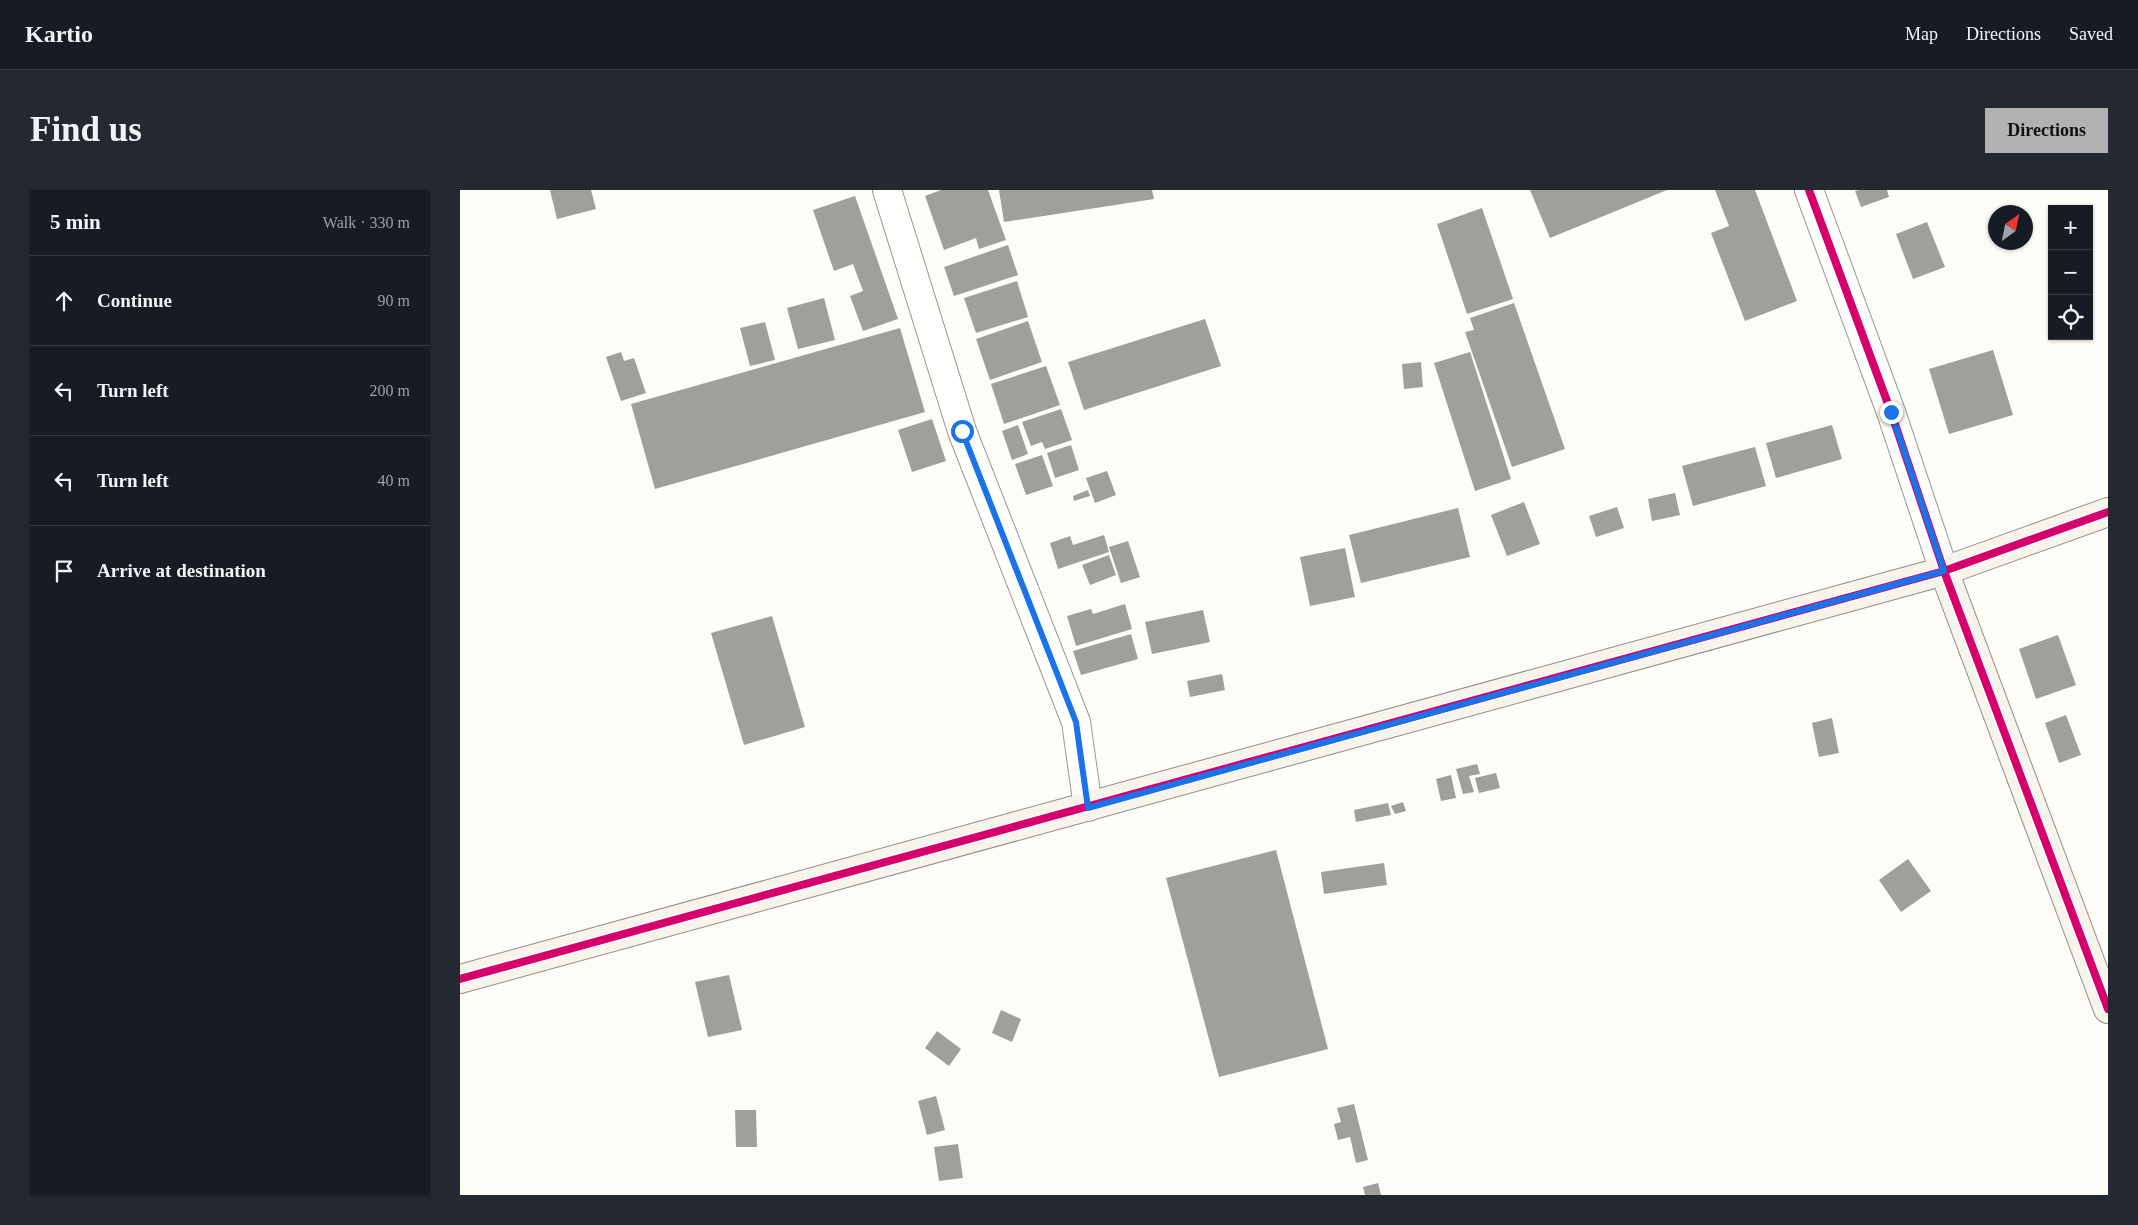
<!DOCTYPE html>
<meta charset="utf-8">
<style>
:root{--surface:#171b24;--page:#242831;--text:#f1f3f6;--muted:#9ea1a6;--line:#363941;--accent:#b2b2b3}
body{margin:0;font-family:Georgia,serif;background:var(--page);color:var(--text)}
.controls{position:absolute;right:15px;top:15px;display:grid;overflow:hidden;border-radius:0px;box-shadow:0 1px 4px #0004}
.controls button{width:45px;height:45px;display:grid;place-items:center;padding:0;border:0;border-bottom:1px solid var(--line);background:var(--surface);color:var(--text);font:25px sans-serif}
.compass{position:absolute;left:1528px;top:15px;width:45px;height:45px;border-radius:50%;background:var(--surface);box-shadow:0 1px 4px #0004;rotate:33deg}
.stop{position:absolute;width:15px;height:15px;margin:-11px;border:4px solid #1a73e8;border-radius:50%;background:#fff}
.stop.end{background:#1a73e8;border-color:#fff;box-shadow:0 1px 5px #0008}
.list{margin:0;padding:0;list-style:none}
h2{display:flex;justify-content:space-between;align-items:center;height:65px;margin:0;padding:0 20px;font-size:21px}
h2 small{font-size:16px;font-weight:400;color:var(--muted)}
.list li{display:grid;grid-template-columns:32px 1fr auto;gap:15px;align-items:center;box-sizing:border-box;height:90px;padding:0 20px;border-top:1px solid var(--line)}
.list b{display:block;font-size:19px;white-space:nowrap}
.list em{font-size:16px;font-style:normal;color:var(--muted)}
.icon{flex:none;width:28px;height:28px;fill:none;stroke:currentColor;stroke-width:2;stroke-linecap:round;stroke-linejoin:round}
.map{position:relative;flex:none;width:1648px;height:1005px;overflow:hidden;border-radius:0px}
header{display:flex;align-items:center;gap:30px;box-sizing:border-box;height:70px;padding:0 25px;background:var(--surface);border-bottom:1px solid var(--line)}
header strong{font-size:24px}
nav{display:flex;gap:28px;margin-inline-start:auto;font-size:18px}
.intro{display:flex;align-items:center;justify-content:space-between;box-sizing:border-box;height:120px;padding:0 30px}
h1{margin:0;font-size:35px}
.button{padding:12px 22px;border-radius:0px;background:var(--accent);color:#111;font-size:18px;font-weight:700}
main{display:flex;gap:30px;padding:0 30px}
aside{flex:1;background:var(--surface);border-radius:0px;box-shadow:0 1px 4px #0004}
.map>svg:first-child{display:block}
.building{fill:#a19f9c}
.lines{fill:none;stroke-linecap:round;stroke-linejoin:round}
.street-casing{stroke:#979795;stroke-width:30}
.secondary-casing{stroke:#8e8d8b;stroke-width:30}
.street{stroke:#fffffe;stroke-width:28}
.secondary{stroke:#f6f4eb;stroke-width:28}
.cycleway-casing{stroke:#fff;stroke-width:11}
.cycleway{stroke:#d6006c;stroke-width:8}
.route{stroke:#1a73e8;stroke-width:6}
</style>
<header>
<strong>Kartio</strong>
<nav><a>Map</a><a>Directions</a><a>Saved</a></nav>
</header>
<div class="intro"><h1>Find us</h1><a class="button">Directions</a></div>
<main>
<aside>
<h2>5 min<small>Walk · 330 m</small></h2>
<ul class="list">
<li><svg class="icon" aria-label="ahead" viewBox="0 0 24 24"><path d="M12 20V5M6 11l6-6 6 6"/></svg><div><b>Continue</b></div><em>90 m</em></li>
<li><svg class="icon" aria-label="left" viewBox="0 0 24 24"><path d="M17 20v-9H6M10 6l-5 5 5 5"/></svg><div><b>Turn left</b></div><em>200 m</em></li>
<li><svg class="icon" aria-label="left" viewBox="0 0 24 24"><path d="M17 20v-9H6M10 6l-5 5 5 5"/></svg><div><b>Turn left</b></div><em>40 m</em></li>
<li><svg class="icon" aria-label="arrive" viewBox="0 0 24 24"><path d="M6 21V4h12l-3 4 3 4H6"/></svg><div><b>Arrive at destination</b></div></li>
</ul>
</aside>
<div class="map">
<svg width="1648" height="1005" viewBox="0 0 1648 1005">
<rect width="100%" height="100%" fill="#fdfcf7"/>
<g class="building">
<path d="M90 0H131L136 19 97 29Z"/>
<path d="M481 0H528L546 50 519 59 516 48 484 60 465 6Z"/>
<path d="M539 0H692L694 9 544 32Z"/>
<path d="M1070 0H1207L1090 48Z"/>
<path d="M1255 0H1295L1337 111 1285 131 1251 43 1269 36Z"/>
<path d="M1399 0H1427L1429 7 1401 17 1395 1Z"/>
<path d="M395 6 438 129 403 141 390 106 403 101 393 74 374 81 353 20Z"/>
<path d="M1022 18 1053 109 1007 124 977 34Z"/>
<path d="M1467 32 1485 77 1453 89 1436 44Z"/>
<path d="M548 55 558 85 494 106 484 77Z"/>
<path d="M557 91 568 127 516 143 504 108Z"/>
<path d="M364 108 375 150 338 159 327 118Z"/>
<path d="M1054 113 1105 259 1052 277 1005 142 1014 140 1010 128Z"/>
<path d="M745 129 761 176 624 220 608 172Z"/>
<path d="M568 131 582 172 530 190 516 149Z"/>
<path d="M305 132 315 170 290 176 280 138Z"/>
<path d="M440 138 465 222 195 299 171 214Z"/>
<path d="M1533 160 1553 225 1489 244 1469 179Z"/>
<path d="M161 162 164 171 174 168 186 203 161 211 146 167Z"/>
<path d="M1010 162 1051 289 1015 301 974 173Z"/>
<path d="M961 172 963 197 944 199 942 174Z"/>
<path d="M586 176 600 215 544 234 531 194Z"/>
<path d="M601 219 612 250 585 259 582 252 571 256 562 232Z"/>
<path d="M472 229 486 271 452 282 438 240Z"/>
<path d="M558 235 568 264 552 270 542 241Z"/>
<path d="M1372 235 1382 269 1316 288 1306 253Z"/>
<path d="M611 255 619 280 595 288 587 263Z"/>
<path d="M1295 257 1306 296 1233 316 1222 276Z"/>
<path d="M582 265 593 296 566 305 555 274Z"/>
<path d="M647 281 656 305 635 313 626 288Z"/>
<path d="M628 300 630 306 614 311 613 306Z"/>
<path d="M1215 303 1220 325 1192 331 1188 309Z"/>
<path d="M1064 312 1080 354 1047 366 1031 325Z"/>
<path d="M1157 317 1164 338 1136 347 1129 326Z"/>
<path d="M998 318 1010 367 901 393 889 345Z"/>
<path d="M644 345 649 362 598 379 590 353 610 346 613 355Z"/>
<path d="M668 351 680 387 661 393 649 357Z"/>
<path d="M885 358 895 407 850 416 840 367Z"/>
<path d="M649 365 656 385 630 395 622 375Z"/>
<path d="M665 414 672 439 616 456 607 426 631 419 633 424Z"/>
<path d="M743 420 750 452 692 464 685 432Z"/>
<path d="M312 426 345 537 284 555 251 443Z"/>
<path d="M671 444 678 469 621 485 613 461Z"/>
<path d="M1598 445 1616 495 1576 509 1559 459Z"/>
<path d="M762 484 765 500 730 507 727 491Z"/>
<path d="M1606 525 1621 565 1599 573 1585 533Z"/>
<path d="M1372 528 1379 563 1359 567 1352 533Z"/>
<path d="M1017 574 1020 584 1009 586 1014 602 1003 604 996 579Z"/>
<path d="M1036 583 1040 598 1019 603 1015 588Z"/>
<path d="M991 585 996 608 981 611 976 589Z"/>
<path d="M943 612 946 621 935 624 931 616Z"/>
<path d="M928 613 931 625 896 632 894 620Z"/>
<path d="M816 660 868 859 759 887 706 688Z"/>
<path d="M1448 669 1471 701 1441 722 1419 690Z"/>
<path d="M924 673 927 695 864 704 861 682Z"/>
<path d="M269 785 282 840 248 847 235 792Z"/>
<path d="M541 820 561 829 552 852 532 843Z"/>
<path d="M477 841 501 859 489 876 465 858Z"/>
<path d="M476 906 485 940 467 945 458 911Z"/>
<path d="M894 914 908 970 896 973 890 947 878 950 874 934 881 932 877 918Z"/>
<path d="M275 920H296L297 957H276Z"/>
<path d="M498 954 503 988 479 991 474 957Z"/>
<path d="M918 993 921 1005H905L903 997Z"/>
</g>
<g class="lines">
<defs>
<g id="street">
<path d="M427 0 502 241 616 532 628 617"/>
<path d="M1349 0 1431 222 1484 381"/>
</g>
<g id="secondary">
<path d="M1484 381 1648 819"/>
<path d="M0 789 1484 381 1648 322"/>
</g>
</defs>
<use href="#street" class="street-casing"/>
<use href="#secondary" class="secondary-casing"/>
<use href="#street" class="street"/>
<use href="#secondary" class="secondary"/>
<defs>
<g id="cycleway">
<path d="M1349 0 1431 222 1484 381 1648 819"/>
<path d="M0 789 1484 381 1648 322"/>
</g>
</defs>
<use href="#cycleway" class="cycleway-casing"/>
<use href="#cycleway" class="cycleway"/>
</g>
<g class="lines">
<path class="route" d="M502 241 616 532 628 618 1484 381 1431 222"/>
</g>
</svg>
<div class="controls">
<button>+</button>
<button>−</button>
<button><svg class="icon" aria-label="locate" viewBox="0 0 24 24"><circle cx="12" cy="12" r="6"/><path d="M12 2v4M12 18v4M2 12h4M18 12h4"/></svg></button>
</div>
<svg class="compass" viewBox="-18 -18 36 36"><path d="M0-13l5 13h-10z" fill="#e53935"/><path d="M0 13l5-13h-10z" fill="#9ea1a6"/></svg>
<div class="stop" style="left:502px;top:241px"></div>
<div class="stop end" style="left:1431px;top:222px"></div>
</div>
</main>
